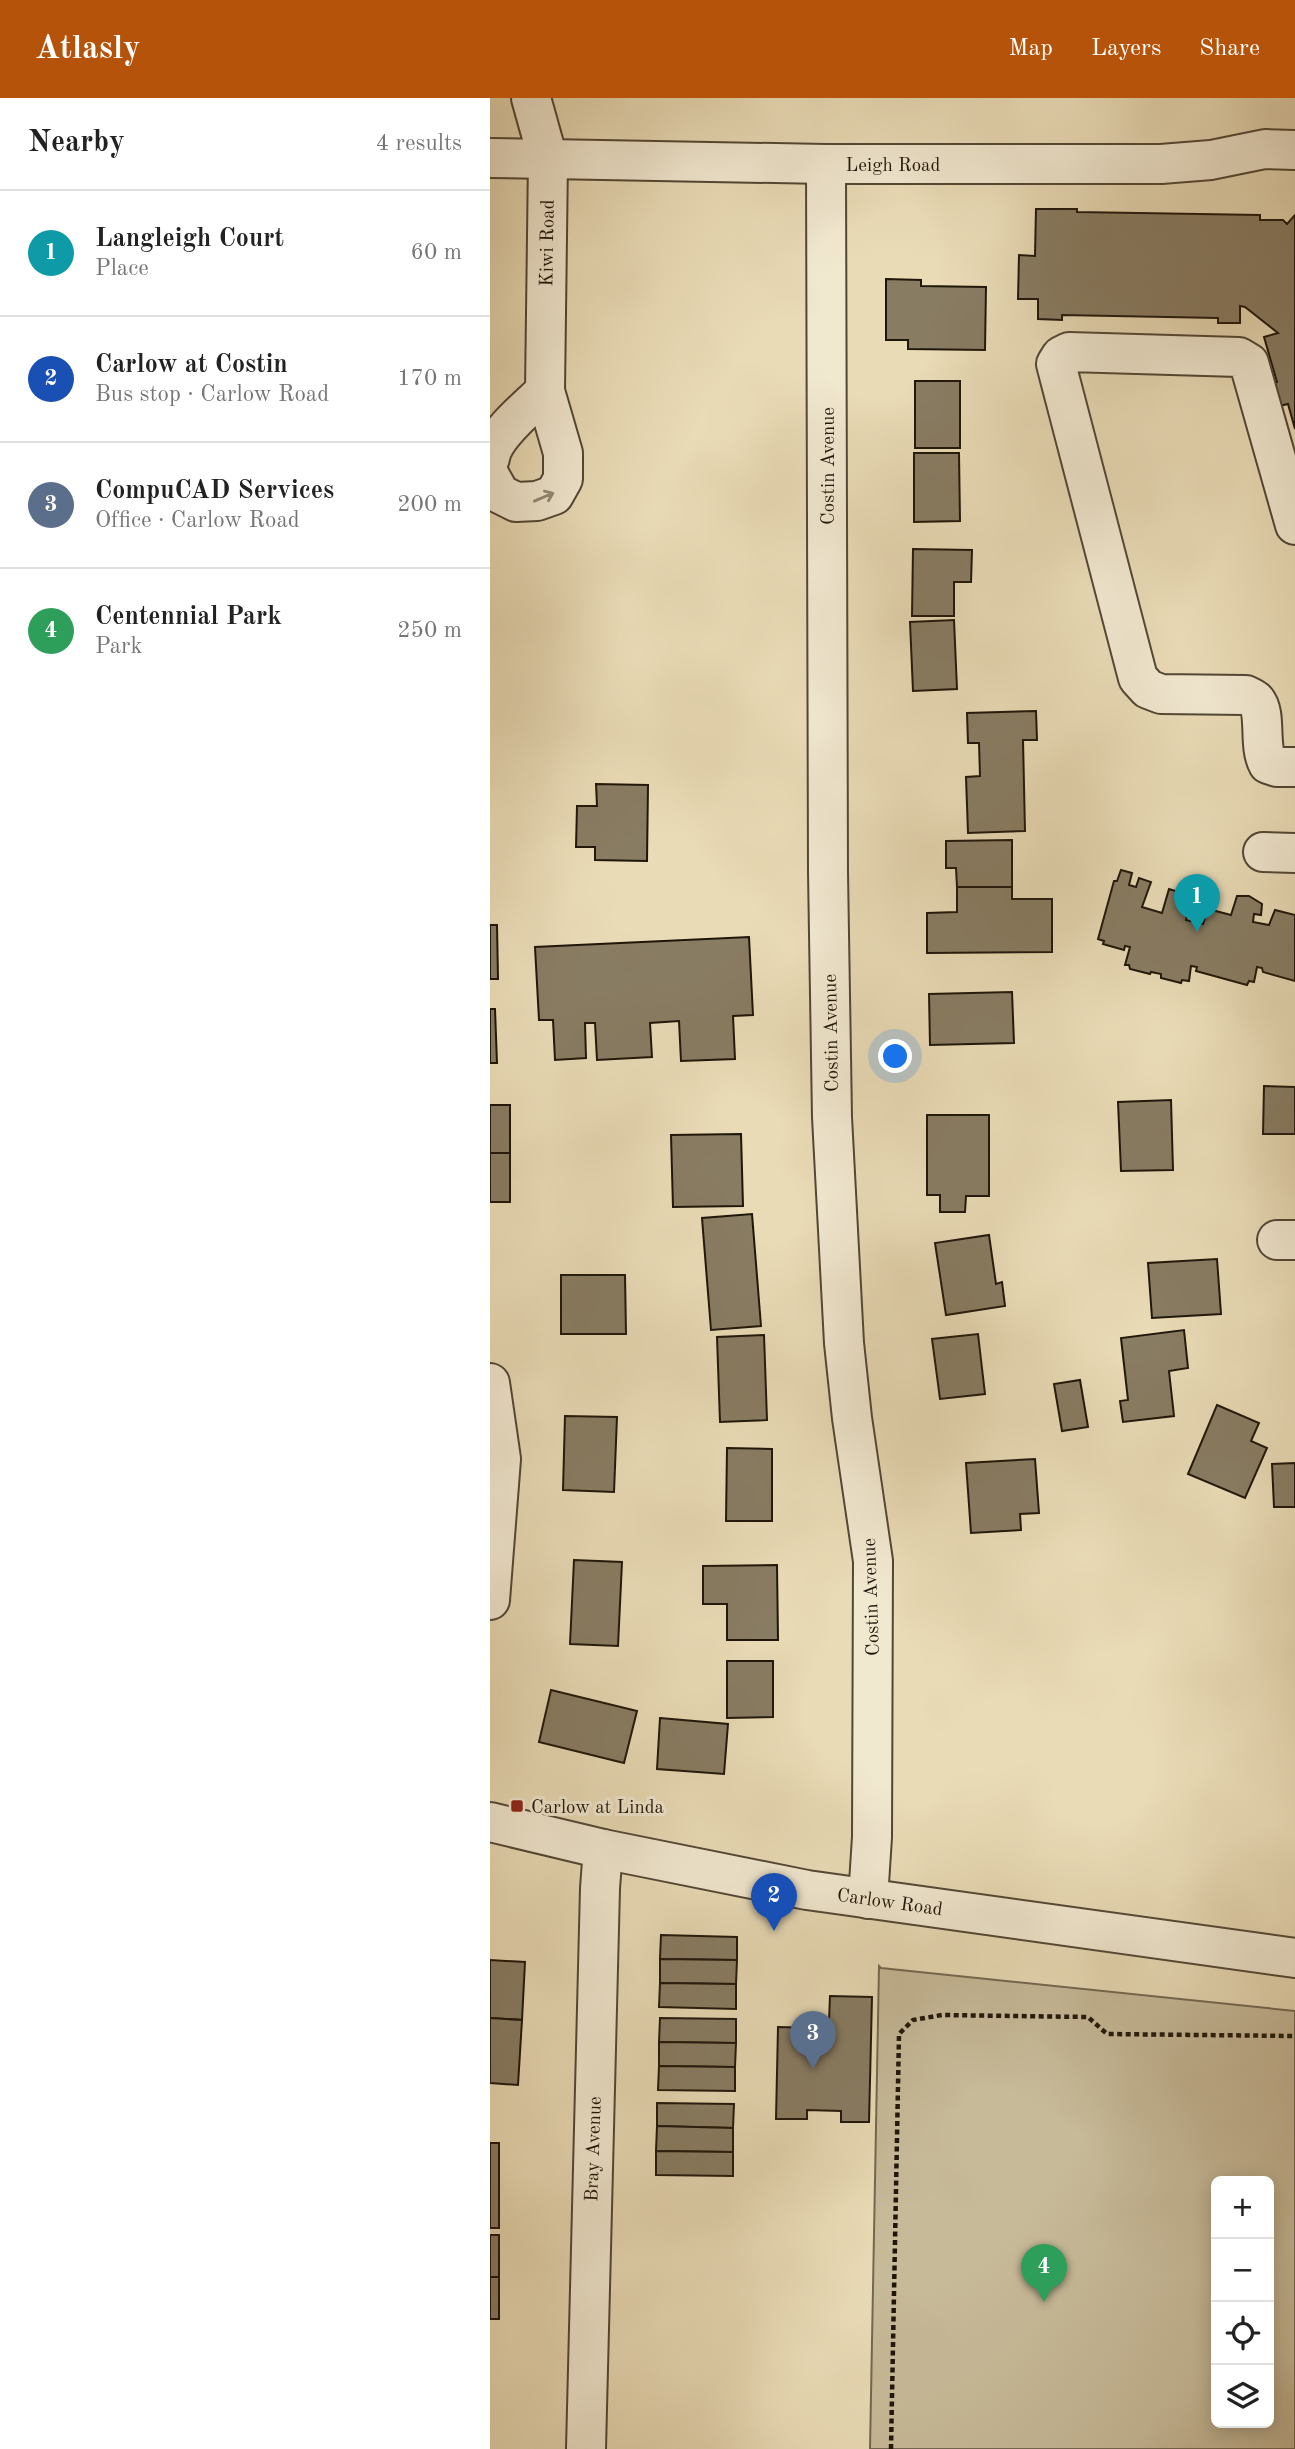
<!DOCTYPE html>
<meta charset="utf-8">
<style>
:root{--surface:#fff;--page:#f2f2f2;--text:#222;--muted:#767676;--line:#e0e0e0;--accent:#b45309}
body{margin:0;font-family:"Old Standard TT",serif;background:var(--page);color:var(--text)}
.controls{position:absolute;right:21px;bottom:21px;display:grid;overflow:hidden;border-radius:10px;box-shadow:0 4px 18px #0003}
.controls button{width:63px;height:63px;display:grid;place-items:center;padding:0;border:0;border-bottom:2px solid var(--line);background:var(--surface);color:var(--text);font:35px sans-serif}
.you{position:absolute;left:406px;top:959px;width:24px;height:24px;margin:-18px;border:5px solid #fff;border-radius:50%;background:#1a73e8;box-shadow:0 0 0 10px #1a73e833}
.badge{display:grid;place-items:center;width:46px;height:46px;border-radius:50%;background:var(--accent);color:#fff;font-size:23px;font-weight:700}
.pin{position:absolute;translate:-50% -58px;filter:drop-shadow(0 2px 4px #0008)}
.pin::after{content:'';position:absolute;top:37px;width:24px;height:21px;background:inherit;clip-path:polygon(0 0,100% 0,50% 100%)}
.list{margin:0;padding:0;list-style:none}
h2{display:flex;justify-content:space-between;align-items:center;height:91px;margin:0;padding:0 28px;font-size:30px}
h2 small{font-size:23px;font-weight:400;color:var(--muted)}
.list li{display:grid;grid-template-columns:46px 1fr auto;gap:21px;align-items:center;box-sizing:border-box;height:126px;padding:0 28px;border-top:2px solid var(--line)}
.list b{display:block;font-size:26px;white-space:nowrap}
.list p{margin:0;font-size:23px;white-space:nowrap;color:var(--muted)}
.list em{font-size:23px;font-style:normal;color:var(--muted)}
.icon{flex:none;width:38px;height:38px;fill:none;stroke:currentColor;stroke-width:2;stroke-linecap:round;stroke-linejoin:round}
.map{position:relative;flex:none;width:805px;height:2351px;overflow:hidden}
header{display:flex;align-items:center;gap:42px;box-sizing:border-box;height:98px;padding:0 35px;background:var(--accent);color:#fff}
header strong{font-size:33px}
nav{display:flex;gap:38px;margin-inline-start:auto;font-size:24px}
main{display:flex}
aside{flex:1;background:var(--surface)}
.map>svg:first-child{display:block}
.green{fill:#c7ba99;stroke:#736852;stroke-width:2;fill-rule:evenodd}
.building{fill:#887c63;stroke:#1f160a;stroke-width:2}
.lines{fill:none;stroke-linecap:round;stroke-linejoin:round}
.minor-casing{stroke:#524735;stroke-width:42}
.path{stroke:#1f160a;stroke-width:4.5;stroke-dasharray:5 3.5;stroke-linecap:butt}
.minor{stroke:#f1e8d0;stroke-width:38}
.oneway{stroke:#928a77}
.poi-dot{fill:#8f2418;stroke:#f1e8d0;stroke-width:2.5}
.labels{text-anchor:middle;stroke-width:6;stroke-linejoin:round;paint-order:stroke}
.street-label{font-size:19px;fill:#1f160a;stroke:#f1e8d0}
.poi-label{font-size:19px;fill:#1f160a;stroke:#f1e8d0;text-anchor:start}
</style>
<header>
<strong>Atlasly</strong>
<nav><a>Map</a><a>Layers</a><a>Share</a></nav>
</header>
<main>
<aside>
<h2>Nearby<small>4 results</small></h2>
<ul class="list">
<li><span class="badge" style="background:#0f9aa8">1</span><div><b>Langleigh Court</b><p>Place</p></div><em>60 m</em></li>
<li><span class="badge" style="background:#1a4fb4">2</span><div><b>Carlow at Costin</b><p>Bus stop · Carlow Road</p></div><em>170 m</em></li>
<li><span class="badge" style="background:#5c6f8a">3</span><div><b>CompuCAD Services</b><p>Office · Carlow Road</p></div><em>200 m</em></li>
<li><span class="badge" style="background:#2e9e5b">4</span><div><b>Centennial Park</b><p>Park</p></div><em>250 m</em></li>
</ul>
</aside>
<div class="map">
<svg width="805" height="2351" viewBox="0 0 805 2351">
<rect width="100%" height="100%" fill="#e9dbb6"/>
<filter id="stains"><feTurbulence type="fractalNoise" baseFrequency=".00286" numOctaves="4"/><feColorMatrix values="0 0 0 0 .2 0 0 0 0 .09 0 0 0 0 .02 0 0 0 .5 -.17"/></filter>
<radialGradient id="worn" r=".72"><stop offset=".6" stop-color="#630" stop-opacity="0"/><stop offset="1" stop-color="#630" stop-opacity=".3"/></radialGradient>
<path class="green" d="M389 1868 391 1870 805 1913V2351H380ZM726 2083H779V2325H726Z"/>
<g class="building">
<path d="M546 111H587V114L770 117V122H793L797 126 805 117V331L798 306 789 308 783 285 787 284 774 239 788 235 755 209 750 208V225H728V220L572 217V222L548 221V201H528L529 157 545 158Z"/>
<path d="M396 181 431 182V188L496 189 495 252 418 251V242H396Z"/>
<rect x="425" y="283" width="45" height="67"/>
<path d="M424 355H469L470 423 424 424Z"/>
<path d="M423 451 482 452 481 484H464V518H422Z"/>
<path d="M464 522 467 591 423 593 420 524Z"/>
<path d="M546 613 547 642H533L535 733 478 735 476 679 490 678 489 645H478L477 615Z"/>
<path d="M106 686 158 687 157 763 105 762V749H86L87 708H107Z"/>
<path d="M522 742V789H467L466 770H456V743Z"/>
<path d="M631 772 642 775 639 787 646 789 649 780 661 784 652 809 672 815 679 791 692 795 690 806 699 809 696 822 713 826 718 811 741 817 747 798H759L772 806 771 817 764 816 763 824 779 827 785 812 805 817V883L773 874 772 870 767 869 764 884 759 883 757 887 706 873 707 869 701 868 699 883 692 882 691 885 671 880V876L661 874 660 876 640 871 639 867H635L640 849 635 848 634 852 613 846 614 843 608 841 624 783H627Z"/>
<path d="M467 789H522V801H562V854L437 855V815L467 814Z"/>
<path d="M0 827H7L8 881H0Z"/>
<path d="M259 839 263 917 243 918 245 961 191 963 189 923 160 925 162 959 107 962 105 925H95L96 960 65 962 63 922H49L45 849Z"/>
<path d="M522 894 524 945 440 947 439 896Z"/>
<path d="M0 911H5L7 965H0Z"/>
<path d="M774 988 805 989V1036H773Z"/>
<path d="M681 1002 683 1072 631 1073 628 1004Z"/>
<rect x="0" y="1007" width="20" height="48"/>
<path d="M437 1017H499V1098H476L475 1114H450V1097H437Z"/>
<path d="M251 1036 253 1108 183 1109 181 1037Z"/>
<rect x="0" y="1055" width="20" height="49"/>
<path d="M262 1116 271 1228 221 1232 212 1120Z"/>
<path d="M499 1137 506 1186 512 1184 515 1208 456 1217 445 1145Z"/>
<path d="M727 1161 731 1216 662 1220 658 1165Z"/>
<path d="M71 1177H135L136 1236H71Z"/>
<path d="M694 1232 698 1270 679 1273 684 1318 633 1324 630 1303 638 1302 631 1240Z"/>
<path d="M488 1236 495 1296 450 1301 442 1241Z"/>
<path d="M274 1237 277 1322 230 1324 227 1239Z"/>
<path d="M590 1282 598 1329 572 1333 564 1286Z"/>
<path d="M727 1307 769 1325 761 1343 777 1350 755 1400 698 1376Z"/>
<path d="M75 1318 127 1319 124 1394 73 1392Z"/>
<path d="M237 1350 282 1351V1423H236Z"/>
<path d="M545 1361 549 1415 530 1416 531 1432 481 1435 476 1365Z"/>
<path d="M805 1365V1409H784L782 1366Z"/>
<path d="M84 1462 132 1464 128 1548 80 1546Z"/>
<path d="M287 1467 288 1542H237V1506H213V1468Z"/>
<path d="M237 1563H283V1619L237 1620Z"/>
<path d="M61 1592 147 1613 134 1665 49 1644Z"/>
<path d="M170 1620 238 1626 234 1676 167 1671Z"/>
<path d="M171 1837 247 1839V1862L170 1861Z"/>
<path d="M170 1861 247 1862 246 1886 170 1885Z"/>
<path d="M0 1862 35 1864 32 1922 0 1920Z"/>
<path d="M170 1885 246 1886V1911L169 1909Z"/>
<path d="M340 1898 382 1899 379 2024H351V2013L317 2012V2021H286L288 1929 331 1930 330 1946 338 1947Z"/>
<path d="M0 1920 32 1922 28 1987 0 1985Z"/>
<path d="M170 1920 246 1921V1945L169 1944Z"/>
<path d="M169 1944 246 1945 245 1969 169 1968Z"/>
<path d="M169 1968 245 1969V1993L168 1992Z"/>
<path d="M167 2005 244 2006 243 2030 167 2028Z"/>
<path d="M167 2028 243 2030V2054L166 2053Z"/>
<rect x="0" y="2045" width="9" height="85"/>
<path d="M166 2053 243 2054V2078L166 2077Z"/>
<rect x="0" y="2137" width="9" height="42"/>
<rect x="0" y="2179" width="9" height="42"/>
</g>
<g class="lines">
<defs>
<g id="minor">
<path d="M0 60 336 66H671L721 62 775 51 805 52"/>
<path d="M336 66 338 774 342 1019 354 1245 362 1320 383 1463 382 1739 378 1801"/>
<path d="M0 360C3 337 39 309 55 293"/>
<path d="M0 378 10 396 26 404 47 403 64 397 73 381V355L55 293 58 61 41 0"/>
<path d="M805 427 759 265 749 259 579 254 571 258 566 266 648 580 658 591 671 596 756 597C758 598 765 601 766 603 777 616 768 648 778 666L787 669H805"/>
<path d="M773 754 805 755"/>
<path d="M787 1142H805"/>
<path d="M0 1285 11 1361 0 1502"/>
<path d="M0 1724 113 1751 317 1792 805 1860"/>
<path d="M96 2351 110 1790 113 1751"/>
</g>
</defs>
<use href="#minor" class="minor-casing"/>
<path class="path" d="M401 2351 409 1936 423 1922 452 1917 598 1919 617 1936 805 1938"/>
<use href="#minor" class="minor"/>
</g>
<defs><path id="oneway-shaft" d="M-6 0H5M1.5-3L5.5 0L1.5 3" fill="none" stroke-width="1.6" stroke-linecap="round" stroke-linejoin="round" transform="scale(1.75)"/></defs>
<use class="oneway" href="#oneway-shaft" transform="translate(54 399) rotate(-23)"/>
<rect class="poi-dot" x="20" y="1701" width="14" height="14" rx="3.5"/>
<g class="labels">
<g class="street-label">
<text x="403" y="73">Leigh Road</text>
<text transform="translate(56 145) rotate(-89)" y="7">Kiwi Road</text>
<text transform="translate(337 368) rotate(-90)" y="7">Costin Avenue</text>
<text transform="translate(340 935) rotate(-91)" y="7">Costin Avenue</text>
<text transform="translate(380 1499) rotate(-92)" y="7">Costin Avenue</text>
<text transform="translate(400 1803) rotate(8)" y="7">Carlow Road</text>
<text transform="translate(102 2051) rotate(-88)" y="7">Bray Avenue</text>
</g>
<g class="poi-label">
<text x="41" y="1715">Carlow at Linda</text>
</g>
</g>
<rect width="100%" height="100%" filter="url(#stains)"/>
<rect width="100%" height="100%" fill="url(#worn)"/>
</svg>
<div class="controls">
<button>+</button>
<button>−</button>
<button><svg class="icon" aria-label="locate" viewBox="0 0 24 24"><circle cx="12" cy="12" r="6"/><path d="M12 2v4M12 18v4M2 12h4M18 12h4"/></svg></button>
<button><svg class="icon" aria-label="layers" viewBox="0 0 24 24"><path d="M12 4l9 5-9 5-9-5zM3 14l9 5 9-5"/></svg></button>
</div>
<div class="you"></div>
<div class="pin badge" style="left:707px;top:834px;background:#0f9aa8">1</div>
<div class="pin badge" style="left:284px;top:1833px;background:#1a4fb4">2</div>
<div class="pin badge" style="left:323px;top:1971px;background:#5c6f8a">3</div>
<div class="pin badge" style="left:554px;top:2204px;background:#2e9e5b">4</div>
</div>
</main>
